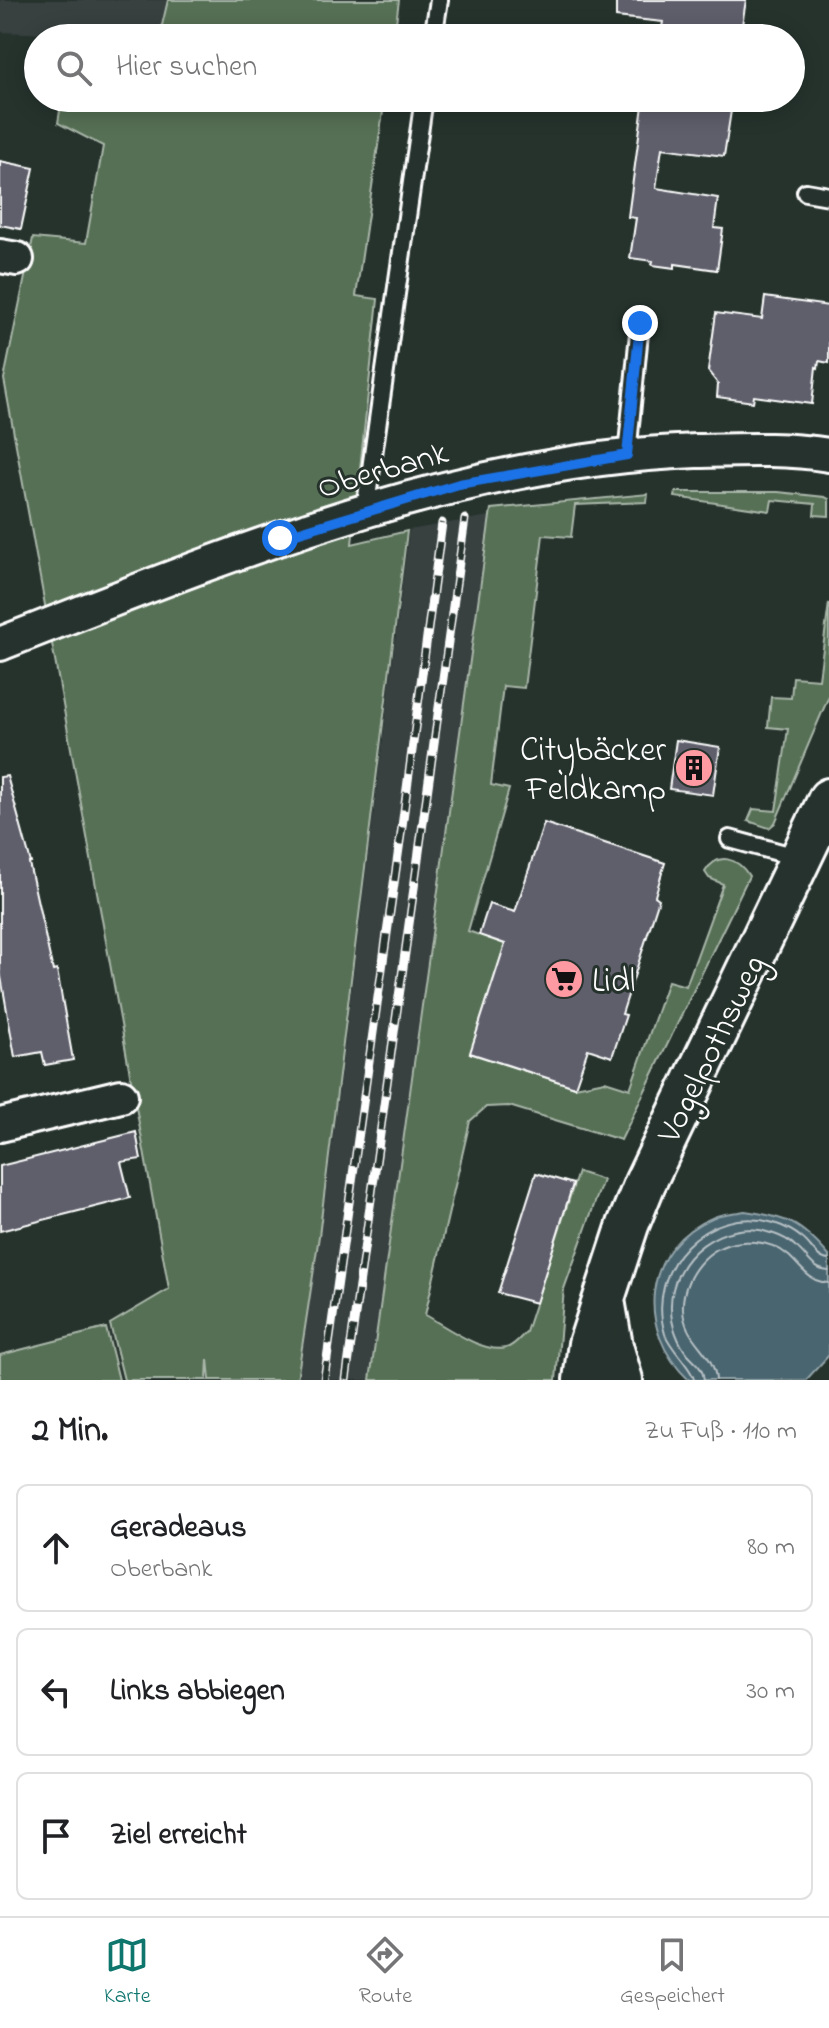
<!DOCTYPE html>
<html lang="de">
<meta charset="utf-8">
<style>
:root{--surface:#fff;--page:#f2f2f2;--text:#202124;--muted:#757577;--line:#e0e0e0;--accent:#0f766e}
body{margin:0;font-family:"Indie Flower",sans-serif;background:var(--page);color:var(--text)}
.stop{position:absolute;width:24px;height:24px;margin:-18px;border:6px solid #1a73e8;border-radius:50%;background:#fff}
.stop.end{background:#1a73e8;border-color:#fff;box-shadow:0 2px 8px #0008}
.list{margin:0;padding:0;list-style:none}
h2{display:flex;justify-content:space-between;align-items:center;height:104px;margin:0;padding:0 32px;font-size:34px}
h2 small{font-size:26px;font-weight:400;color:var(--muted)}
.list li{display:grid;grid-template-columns:52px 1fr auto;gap:24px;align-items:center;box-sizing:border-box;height:128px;margin:0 16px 16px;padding:0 16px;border:2px solid var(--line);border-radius:12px}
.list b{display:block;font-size:30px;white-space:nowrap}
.list p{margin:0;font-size:26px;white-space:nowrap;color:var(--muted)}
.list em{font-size:26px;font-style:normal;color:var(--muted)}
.icon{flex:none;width:44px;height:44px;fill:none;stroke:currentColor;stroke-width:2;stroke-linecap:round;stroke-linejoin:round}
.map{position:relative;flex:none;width:829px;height:1380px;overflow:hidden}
.search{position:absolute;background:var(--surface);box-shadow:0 4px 20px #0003;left:24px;right:24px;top:24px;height:88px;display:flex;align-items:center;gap:20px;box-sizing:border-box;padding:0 28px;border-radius:44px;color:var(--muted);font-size:30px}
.sheet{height:536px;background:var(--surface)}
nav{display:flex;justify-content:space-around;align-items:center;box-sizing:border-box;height:112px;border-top:2px solid var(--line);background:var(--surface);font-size:22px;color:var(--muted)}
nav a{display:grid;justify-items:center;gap:4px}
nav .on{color:var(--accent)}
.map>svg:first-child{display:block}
.built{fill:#374040}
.green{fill:#566f55;stroke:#aab7aa;stroke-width:2}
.water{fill:#4a656f;stroke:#92a3a9;stroke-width:2}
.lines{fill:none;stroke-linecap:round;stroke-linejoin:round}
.shore{stroke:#b7c1c5;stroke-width:2}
.building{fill:#5e5f6c;stroke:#fff;stroke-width:2}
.service-casing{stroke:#fff;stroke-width:22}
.minor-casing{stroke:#fff;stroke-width:38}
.tertiary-casing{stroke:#fff;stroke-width:46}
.service{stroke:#26332d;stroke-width:16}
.minor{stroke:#26332d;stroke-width:32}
.tertiary{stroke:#26332d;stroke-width:40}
.rail-casing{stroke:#fff;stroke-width:9}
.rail{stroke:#26332d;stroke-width:6;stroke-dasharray:18;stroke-linecap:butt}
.route{stroke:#1a73e8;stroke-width:10}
.labels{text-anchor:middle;stroke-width:6;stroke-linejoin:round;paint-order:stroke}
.street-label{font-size:34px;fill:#fff;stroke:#26332d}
.poi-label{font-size:34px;fill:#fff;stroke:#26332d;text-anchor:end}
</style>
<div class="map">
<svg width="829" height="1380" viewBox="0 0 829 1380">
<rect width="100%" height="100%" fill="#26332d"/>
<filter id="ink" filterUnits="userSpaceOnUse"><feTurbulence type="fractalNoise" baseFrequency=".0125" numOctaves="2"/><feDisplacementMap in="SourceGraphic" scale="16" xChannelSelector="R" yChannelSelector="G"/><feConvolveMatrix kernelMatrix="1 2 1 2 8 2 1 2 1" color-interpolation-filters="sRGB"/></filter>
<g filter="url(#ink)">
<g class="built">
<path d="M0 0H168L159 38H84L75 35 0 32Z"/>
<path d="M489 516 369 1380H298L325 1200 409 530Z"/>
</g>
<g class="green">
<path d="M168 0H399L394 38H159Z"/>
<path d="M62 98H385L356 296 378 299 352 544 407 531 319 1236 297 1380H210L208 1359 207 1380H124L110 1324 169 1289 4 379 33 238 86 243 103 146 58 123Z"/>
<path d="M676 492H778L825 497 829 499V516L814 515 815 504 772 500 770 511 675 497Z"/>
<path d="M648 494 647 502 575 505 571 537 543 535 524 688 503 686 491 785 509 789 468 931 505 944 470 1053 575 1087 605 1081 630 1089 668 981 686 986 723 884 709 878 705 872C718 851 738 858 749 876L621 1140 509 1106 486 1107 470 1121 425 1315C445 1326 483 1354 506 1348 514 1346 520 1338 526 1332L578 1172 603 1180 564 1289 556 1380H370L491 509Z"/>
<path d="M829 603V696L775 823 769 828 748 821 753 809 776 811 788 729 768 727 771 697 791 698 793 677 819 679Z"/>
<path d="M106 1328 119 1380H0V1355Z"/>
</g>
<path class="water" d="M745 1211C787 1217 801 1223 829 1256V1355L806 1380H689C635 1330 642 1246 714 1217 724 1213 735 1213 745 1211Z"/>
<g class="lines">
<g class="shore">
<path d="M694 1380C693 1369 671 1350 665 1334 645 1268 707 1203 774 1223 783 1226 795 1232 802 1238 812 1245 816 1259 829 1260"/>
<path d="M704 1380C703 1367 696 1364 688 1355 678 1343 671 1324 671 1309 669 1257 724 1215 774 1234 780 1236 790 1241 795 1246 808 1255 811 1270 829 1271"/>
<path d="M716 1380C715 1352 684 1342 683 1309 682 1290 691 1272 704 1259 726 1237 766 1236 789 1256 803 1269 809 1282 829 1283"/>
</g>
</g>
<g class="building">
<path d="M616 0H746L740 38H660L663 22 616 17Z"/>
<path d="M644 98H733L724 156 662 148 656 188 718 198 714 228 723 229 717 270 675 264V268L652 265 653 261 630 258 636 218 628 217Z"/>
<path d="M0 161 34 168 21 229 0 225Z"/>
<path d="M765 297 829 306V363L819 361 818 368 816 367 812 404 754 396 753 402 717 397 718 384 708 371 716 313 762 319Z"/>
<path d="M676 740 720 747 713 795 669 789Z"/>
<path d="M7 776 31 863H29L53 971 57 970 73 1060 45 1065 42 1052 15 1057 0 971V777Z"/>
<path d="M544 823 665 863 655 896 659 899 622 1014 626 1015 612 1057 588 1049 575 1087 470 1053 505 944 479 935 489 904 515 912Z"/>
<path d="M136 1132 141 1159 121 1162 130 1198 0 1231V1166Z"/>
<path d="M536 1173 573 1184 536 1303 498 1293Z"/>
</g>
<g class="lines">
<defs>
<g id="service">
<path d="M433 38 439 0"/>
<path d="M806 192 829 196"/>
<path d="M627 455 640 323"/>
<path d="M365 511 424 98"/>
<path d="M730 839 800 858"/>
</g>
<g id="minor">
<path d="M0 256 17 259"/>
<path d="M0 644C224 557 453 460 696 451 741 450 785 448 829 455"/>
<path d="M0 1125 121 1096"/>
</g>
<g id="tertiary">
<path d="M605 1306 612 1346 622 1380"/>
<path d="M584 1380 589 1344 628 1225 645 1183 829 799"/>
</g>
</defs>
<use href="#service" class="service-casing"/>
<use href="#minor" class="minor-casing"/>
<use href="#tertiary" class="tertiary-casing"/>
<use href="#service" class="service"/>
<use href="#minor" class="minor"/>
<use href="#tertiary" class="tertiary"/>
<defs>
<g id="rail">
<path d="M324 1380 401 834 442 523"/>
<path d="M346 1380 465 519"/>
</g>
</defs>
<use href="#rail" class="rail-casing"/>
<use href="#rail" class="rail"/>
</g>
</g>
<g class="lines" filter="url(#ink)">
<path class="route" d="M280 538 459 484 627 455 640 323"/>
</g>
<defs>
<symbol id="building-disc" viewBox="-11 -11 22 22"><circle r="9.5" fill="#ff9aa2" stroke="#26332d"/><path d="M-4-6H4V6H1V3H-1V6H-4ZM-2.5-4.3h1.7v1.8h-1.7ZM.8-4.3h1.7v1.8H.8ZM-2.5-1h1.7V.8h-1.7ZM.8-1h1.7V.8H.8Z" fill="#111"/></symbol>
<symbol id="supermarket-disc" viewBox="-11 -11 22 22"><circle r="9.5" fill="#ff9aa2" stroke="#26332d"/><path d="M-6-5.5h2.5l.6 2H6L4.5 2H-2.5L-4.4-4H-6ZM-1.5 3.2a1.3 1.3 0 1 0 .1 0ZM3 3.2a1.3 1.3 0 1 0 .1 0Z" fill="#111"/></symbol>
</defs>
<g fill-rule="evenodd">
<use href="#building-disc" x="672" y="746" width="44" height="44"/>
<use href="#supermarket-disc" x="542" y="957" width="44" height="44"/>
</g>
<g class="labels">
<g class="street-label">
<text transform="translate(382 468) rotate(-16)" y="12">Oberbank</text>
<text transform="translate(710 1048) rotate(-64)" y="12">Vogelpothsweg</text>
</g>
<g class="poi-label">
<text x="666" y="760">Citybäcker<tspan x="666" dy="39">Feldkamp</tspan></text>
<text x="592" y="991" text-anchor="start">Lidl</text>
</g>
</g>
</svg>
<div class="stop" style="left:280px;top:538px"></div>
<div class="stop end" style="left:640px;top:323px"></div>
<div class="search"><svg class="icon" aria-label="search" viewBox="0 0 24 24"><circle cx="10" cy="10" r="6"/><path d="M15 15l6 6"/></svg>Hier suchen</div>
</div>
<section class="sheet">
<h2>2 Min.<small>Zu Fuß · 110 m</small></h2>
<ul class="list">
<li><svg class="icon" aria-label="ahead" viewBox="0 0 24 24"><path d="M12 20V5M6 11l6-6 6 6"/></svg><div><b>Geradeaus</b><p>Oberbank</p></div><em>80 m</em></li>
<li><svg class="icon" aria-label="left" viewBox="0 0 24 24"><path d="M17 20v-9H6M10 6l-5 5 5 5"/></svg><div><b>Links abbiegen</b></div><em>30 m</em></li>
<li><svg class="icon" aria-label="arrive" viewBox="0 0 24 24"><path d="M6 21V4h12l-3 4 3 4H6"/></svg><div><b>Ziel erreicht</b></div></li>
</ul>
</section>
<nav>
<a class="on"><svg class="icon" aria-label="map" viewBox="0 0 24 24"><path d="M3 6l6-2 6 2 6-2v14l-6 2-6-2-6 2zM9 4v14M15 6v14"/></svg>Karte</a>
<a><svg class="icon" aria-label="directions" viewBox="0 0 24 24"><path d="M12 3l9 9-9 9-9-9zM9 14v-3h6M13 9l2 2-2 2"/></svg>Route</a>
<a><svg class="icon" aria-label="saved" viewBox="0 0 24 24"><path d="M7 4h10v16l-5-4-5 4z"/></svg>Gespeichert</a>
</nav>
